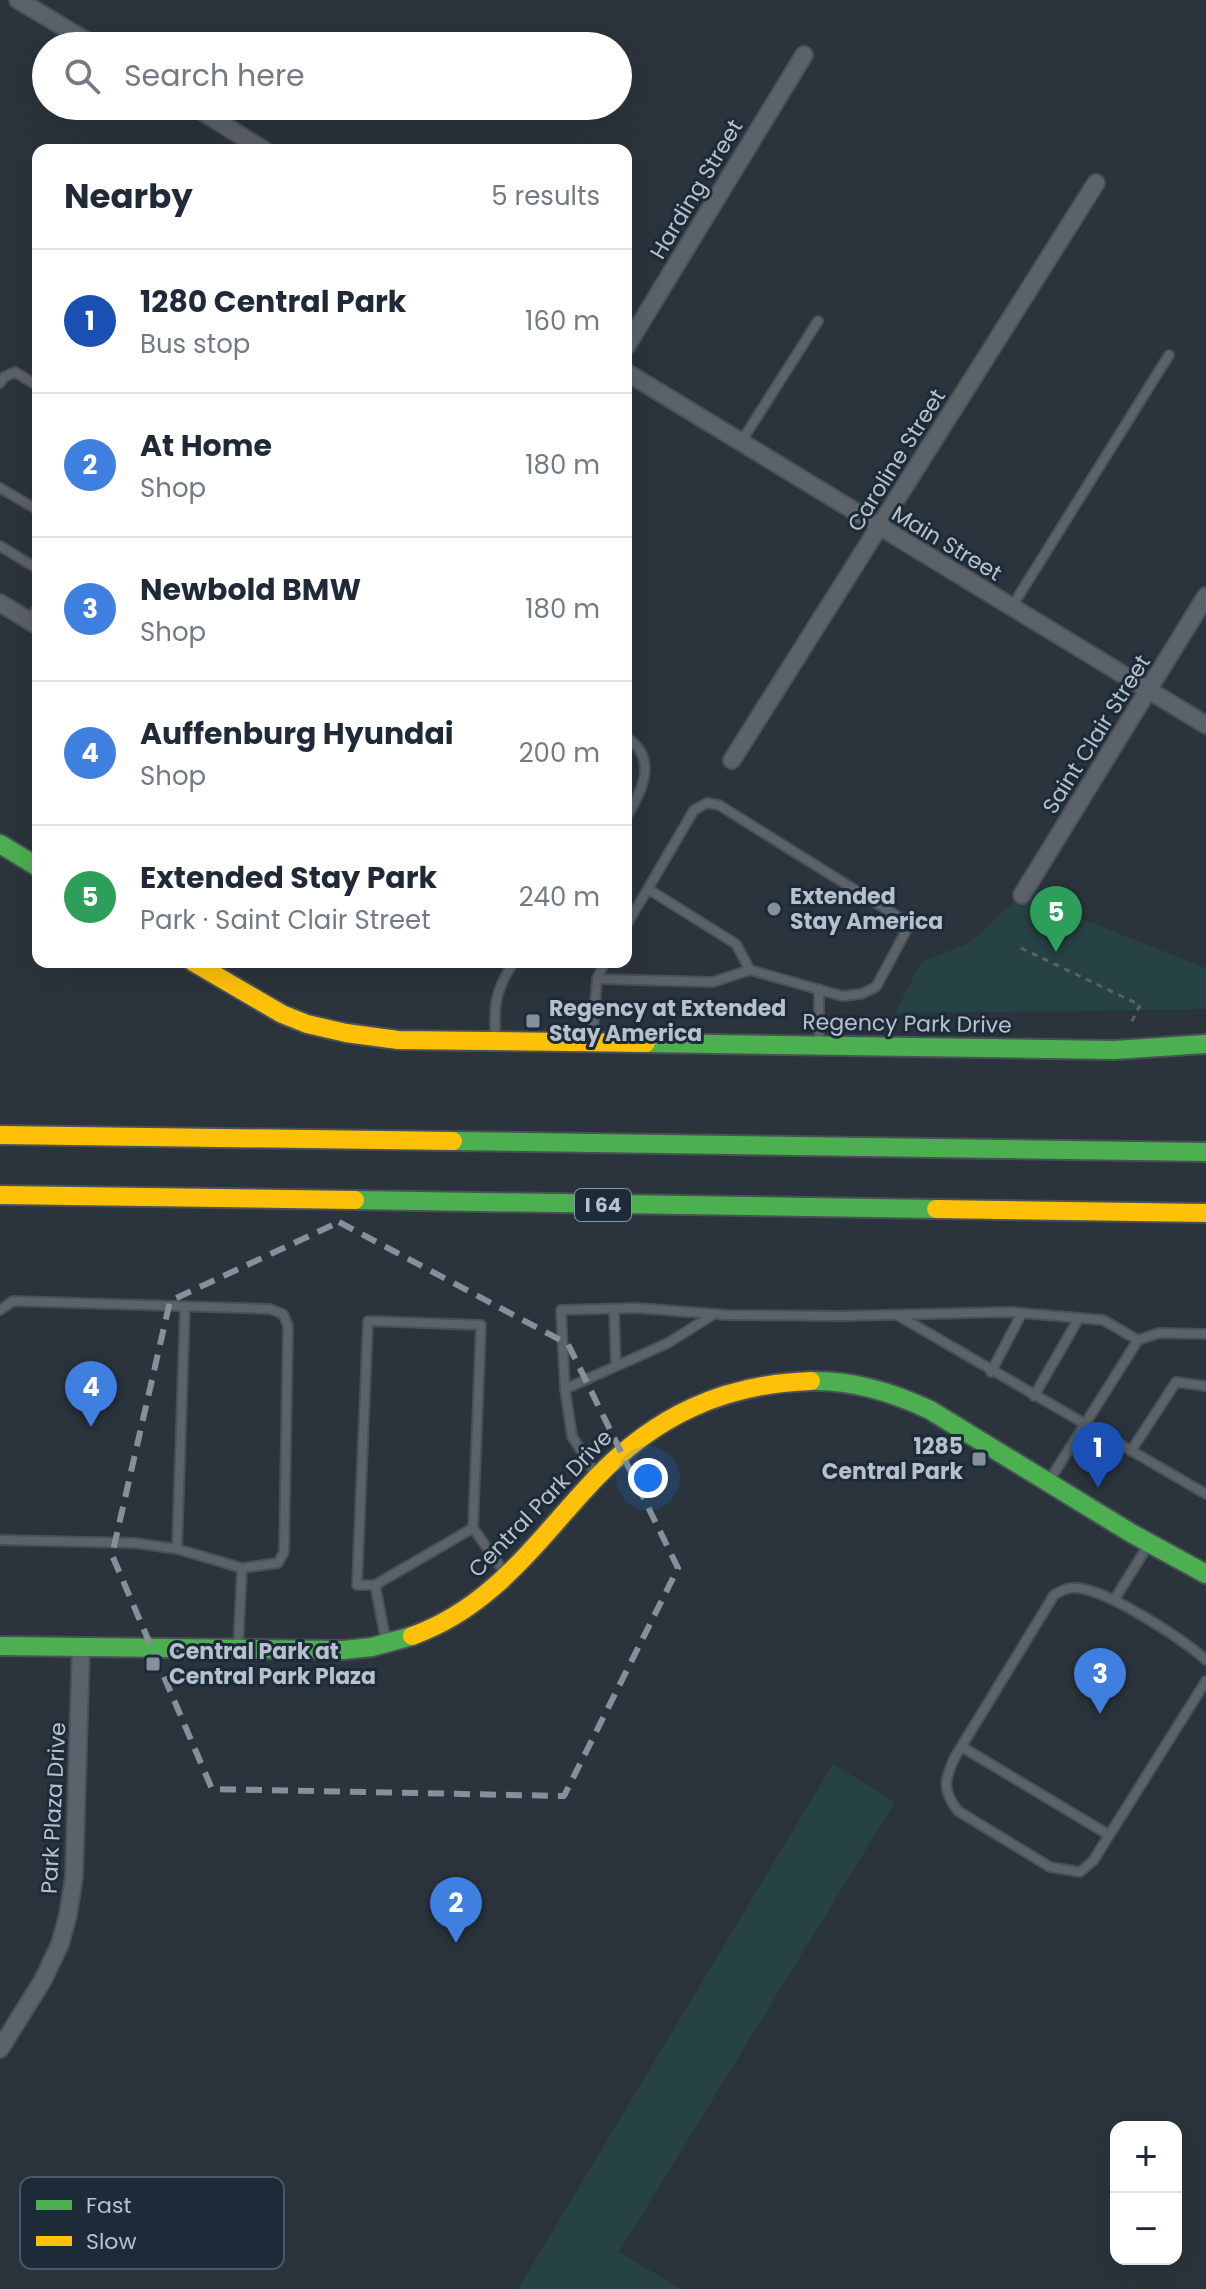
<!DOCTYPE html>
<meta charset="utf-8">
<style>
:root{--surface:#fff;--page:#f2f2f3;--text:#1f2937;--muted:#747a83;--line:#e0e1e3;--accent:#0b8043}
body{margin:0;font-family:Poppins,sans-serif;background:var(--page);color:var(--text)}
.controls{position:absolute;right:24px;bottom:24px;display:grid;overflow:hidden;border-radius:16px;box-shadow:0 8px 32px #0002}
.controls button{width:72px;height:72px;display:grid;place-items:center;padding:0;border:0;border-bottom:2px solid var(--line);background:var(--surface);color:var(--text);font:40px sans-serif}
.you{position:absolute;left:648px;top:1478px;width:28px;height:28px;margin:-20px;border:6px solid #fff;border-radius:50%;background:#1a73e8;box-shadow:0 0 0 12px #1a73e833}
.badge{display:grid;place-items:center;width:52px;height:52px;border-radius:50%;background:var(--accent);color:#fff;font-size:26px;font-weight:700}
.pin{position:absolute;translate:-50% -66px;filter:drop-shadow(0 2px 4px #0008)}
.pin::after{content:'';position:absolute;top:42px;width:28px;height:24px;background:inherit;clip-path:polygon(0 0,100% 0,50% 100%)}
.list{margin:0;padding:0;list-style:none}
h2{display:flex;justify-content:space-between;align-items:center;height:104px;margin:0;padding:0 32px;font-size:34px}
h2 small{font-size:26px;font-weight:400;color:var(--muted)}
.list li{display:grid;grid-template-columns:52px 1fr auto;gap:24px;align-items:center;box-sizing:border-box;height:144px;padding:0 32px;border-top:2px solid var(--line)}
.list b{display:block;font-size:30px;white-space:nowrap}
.list p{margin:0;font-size:26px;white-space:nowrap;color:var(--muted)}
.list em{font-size:26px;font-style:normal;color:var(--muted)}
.icon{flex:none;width:44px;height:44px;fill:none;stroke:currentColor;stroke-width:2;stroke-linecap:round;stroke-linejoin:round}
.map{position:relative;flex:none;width:1206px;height:2289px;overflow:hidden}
.search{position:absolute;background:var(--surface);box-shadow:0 8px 32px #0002;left:32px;top:32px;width:600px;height:88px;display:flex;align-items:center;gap:20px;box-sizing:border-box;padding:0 28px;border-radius:44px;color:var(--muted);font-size:30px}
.panel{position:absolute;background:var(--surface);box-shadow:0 8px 32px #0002;left:32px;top:144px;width:600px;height:824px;border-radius:16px}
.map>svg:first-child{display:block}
.green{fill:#274244}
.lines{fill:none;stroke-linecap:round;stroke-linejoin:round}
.lane-casing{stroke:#495056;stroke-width:12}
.street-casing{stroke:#495056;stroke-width:20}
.fast-casing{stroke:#495056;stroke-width:22}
.slow-casing{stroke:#495056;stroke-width:22}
.path{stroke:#596167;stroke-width:3;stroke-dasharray:6 6;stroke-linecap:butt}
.lane{stroke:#5c6269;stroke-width:8}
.street{stroke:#5c6269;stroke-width:16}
.fast{stroke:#4caf50;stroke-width:18}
.slow{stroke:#ffc107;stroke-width:18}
.marked{fill:none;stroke:#85909a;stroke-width:6;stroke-dasharray:16 10;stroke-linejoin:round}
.poi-dot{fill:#85909a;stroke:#1d2b39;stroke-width:3}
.labels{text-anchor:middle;stroke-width:6;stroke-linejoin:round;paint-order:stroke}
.shield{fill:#1d2b39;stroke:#8794a1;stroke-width:2}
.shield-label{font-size:20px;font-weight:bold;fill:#b5c1cd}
.street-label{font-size:22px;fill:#b5c1cd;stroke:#1d2b39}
.poi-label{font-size:22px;font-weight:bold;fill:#b5c1cd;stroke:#1d2b39;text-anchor:start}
.key{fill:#1d2b39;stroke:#4b5865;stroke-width:2}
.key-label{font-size:22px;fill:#b5c1cd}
</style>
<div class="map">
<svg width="1206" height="2289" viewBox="0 0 1206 2289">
<rect width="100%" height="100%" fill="#2b343c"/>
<g class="green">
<path d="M1022 895 1206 968V1009L895 1013 921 962 969 943Z"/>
<path d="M833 1764 895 1802 619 2252 681 2289H518Z"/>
</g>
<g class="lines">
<defs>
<g id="lane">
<path d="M0 383 4 377 15 372 38 386"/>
<path d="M741 442 818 321"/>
<path d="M0 488 38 510"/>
<path d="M0 546 38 569"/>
<path d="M1011 608 1169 355"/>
<path d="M30 620 38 607"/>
<path d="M626 737C659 758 642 792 626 817"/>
<path d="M648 889 736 944 750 970"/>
<path d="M597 979 713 982 750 970 842 996 861 994 876 987 906 931 905 921 719 805 707 803 694 810 626 926"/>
<path d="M496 1040C493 1007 495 990 514 962"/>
<path d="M592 1041 597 979 605 962"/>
<path d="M819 1044V989"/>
<path d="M614 1309 616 1366"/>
<path d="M0 1310 13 1301 270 1309 283 1314 288 1326 284 1552 278 1563 242 1568 238 1648"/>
<path d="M899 1316 1206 1494"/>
<path d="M991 1372 1022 1313"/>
<path d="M565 1389 668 1343 714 1314"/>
<path d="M1034 1396 1079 1318"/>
<path d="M1131 1451 1176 1382 1206 1386"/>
<path d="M596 1475 572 1436 565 1389 561 1310 637 1308 728 1315 842 1316 1011 1312 1103 1320 1138 1340"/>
<path d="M1049 1481 1138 1340 1159 1333 1206 1334"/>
<path d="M473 1528 505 1573"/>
<path d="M0 1540 135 1543 177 1549 242 1568"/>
<path d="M177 1549 185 1307"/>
<path d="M375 1585 473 1528 481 1325 368 1321 357 1585H375L386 1641"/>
<path d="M1114 1600 1149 1544"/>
<path d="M1206 1660C1181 1638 1111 1592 1078 1588 1068 1587 1063 1590 1054 1595L955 1757C944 1780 942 1790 958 1811L1050 1867 1080 1872 1093 1861 1206 1681"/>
<path d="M962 1747 1109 1835"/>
</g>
<g id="street">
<path d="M18 0 95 46"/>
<path d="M193 106 264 150"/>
<path d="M626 347 804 55"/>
<path d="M626 372 1206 725"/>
<path d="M0 603 38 626"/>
<path d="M732 760 1096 183"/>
<path d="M1022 895 1206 596"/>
<path d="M0 2049 43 1980 60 1944 68 1915 74 1877 81 1647"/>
</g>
<g id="fast">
<path d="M0 844 38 867"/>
<path d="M646 1043 1114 1050 1206 1044"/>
<path d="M453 1141 1206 1152"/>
<path d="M355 1200 936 1209"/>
<path d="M811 1381C851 1380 894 1393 930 1410L1131 1533 1206 1574"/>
<path d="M0 1646 343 1650 372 1647 412 1636"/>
</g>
<g id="slow">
<path d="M193 962 282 1014 307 1024 346 1033 398 1040 646 1043"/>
<path d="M0 1135 453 1141"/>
<path d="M0 1195 355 1200"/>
<path d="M936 1209 1206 1213"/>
<path d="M412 1636C494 1607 538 1539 595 1479 655 1416 723 1384 811 1381"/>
</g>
</defs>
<use href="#lane" class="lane-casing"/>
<use href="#street" class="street-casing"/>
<use href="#fast" class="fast-casing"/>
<use href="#slow" class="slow-casing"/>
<path class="path" d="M1021 948 1140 1005 1130 1025"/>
<use href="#lane" class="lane"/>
<use href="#street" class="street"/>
<use href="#fast" class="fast"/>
<use href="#slow" class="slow"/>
</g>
<path class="marked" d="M339 1222 568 1344 678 1568 564 1796 212 1789 112 1555 170 1301Z"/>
<g class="poi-dot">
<circle cx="774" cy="909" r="8"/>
<rect x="525" y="1013" width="16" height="16" rx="4"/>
<rect x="971" y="1451" width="16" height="16" rx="4"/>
<rect x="145" y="1656" width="16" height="16" rx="4"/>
</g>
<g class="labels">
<rect class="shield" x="575" y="1189" width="56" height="32" rx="6"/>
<g class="shield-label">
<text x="603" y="1212">I 64</text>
</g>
<g class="street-label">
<text transform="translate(696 189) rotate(-59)" y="8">Harding Street</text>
<text transform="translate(896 460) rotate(-58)" y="8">Caroline Street</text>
<text transform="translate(947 543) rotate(31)" y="8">Main Street</text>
<text transform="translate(1096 734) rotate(-58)" y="8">Saint Clair Street</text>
<text transform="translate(907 1023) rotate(1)" y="8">Regency Park Drive</text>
<text transform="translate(540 1503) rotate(-46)" y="8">Central Park Drive</text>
<text transform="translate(53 1808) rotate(-87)" y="8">Park Plaza Drive</text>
</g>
<g class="poi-label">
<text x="790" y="904">Extended<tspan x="790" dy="25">Stay America</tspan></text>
<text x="549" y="1016">Regency at Extended<tspan x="549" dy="25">Stay America</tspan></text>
<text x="963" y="1454" text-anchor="end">1285<tspan x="963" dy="25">Central Park</tspan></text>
<text x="169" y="1659">Central Park at<tspan x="169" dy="25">Central Park Plaza</tspan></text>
</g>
</g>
<rect x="20" y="2177" width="264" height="92" rx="12" class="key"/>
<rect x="36" y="2200" width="36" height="10" fill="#4caf50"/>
<rect x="36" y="2236" width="36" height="10" fill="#ffc107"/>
<g class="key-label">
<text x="86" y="2213">Fast</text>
<text x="86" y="2249">Slow</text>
</g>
</svg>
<div class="controls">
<button>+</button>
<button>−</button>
</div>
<div class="you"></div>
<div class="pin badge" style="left:1098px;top:1488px;background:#1a4fb4">1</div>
<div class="pin badge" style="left:456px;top:1943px;background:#3f7fe0">2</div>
<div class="pin badge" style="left:1100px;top:1714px;background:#3f7fe0">3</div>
<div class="pin badge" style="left:91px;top:1427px;background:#3f7fe0">4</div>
<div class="pin badge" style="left:1056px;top:952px;background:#2e9e5b">5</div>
<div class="search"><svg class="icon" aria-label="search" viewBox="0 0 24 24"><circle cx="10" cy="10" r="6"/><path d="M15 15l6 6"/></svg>Search here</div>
<section class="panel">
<h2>Nearby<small>5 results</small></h2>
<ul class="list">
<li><span class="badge" style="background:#1a4fb4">1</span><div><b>1280 Central Park</b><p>Bus stop</p></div><em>160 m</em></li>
<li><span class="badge" style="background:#3f7fe0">2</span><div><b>At Home</b><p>Shop</p></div><em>180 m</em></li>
<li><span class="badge" style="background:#3f7fe0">3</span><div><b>Newbold BMW</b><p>Shop</p></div><em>180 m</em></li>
<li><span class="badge" style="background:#3f7fe0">4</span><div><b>Auffenburg Hyundai</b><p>Shop</p></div><em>200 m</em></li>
<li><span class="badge" style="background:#2e9e5b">5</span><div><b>Extended Stay Park</b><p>Park · Saint Clair Street</p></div><em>240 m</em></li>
</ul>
</section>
</div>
